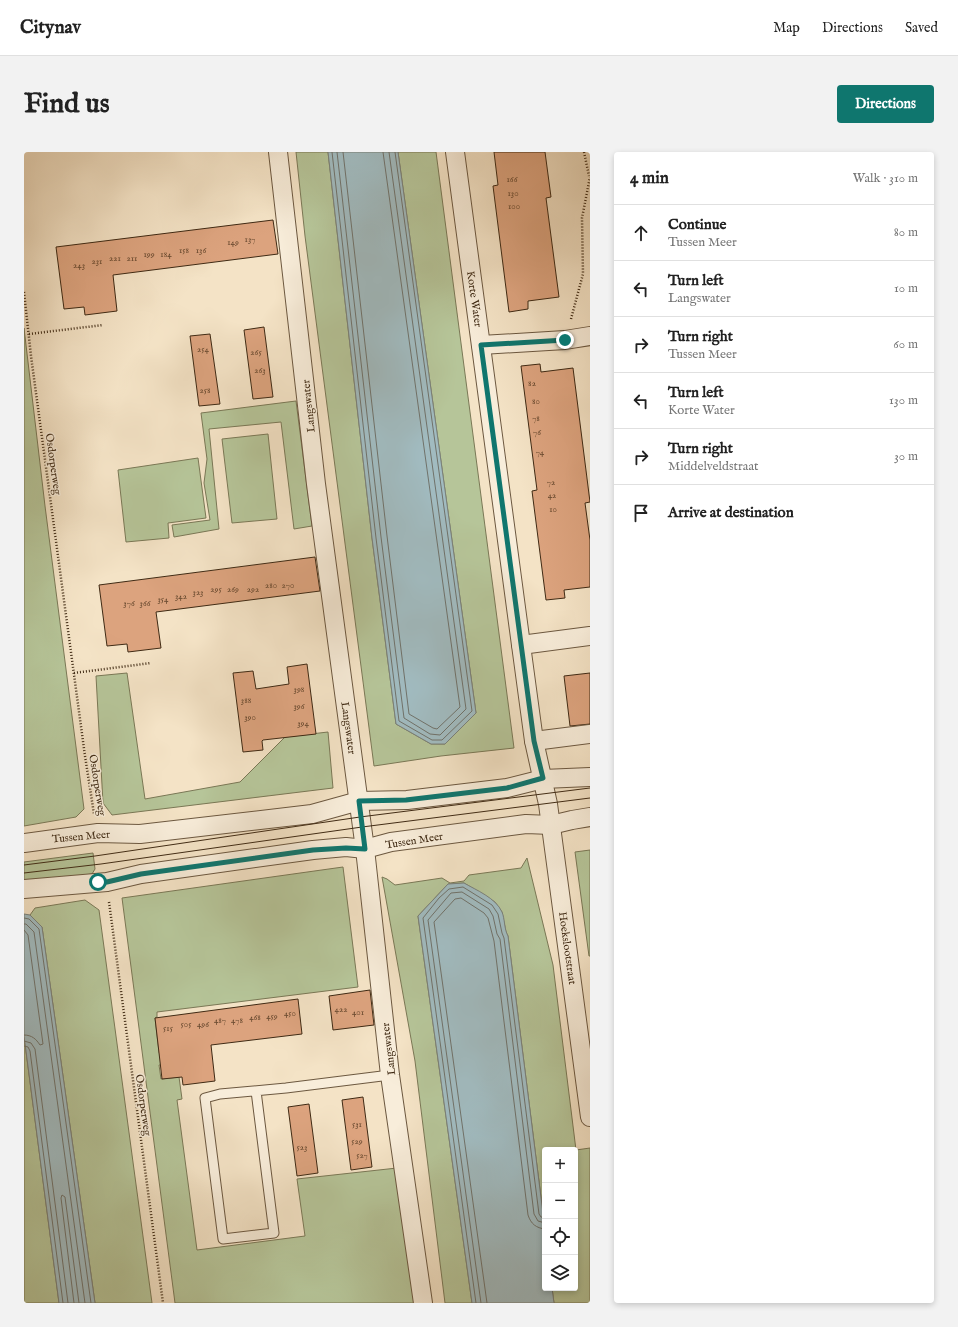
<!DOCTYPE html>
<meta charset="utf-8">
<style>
:root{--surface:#fff;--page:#f2f2f2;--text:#222;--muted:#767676;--line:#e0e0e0;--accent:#0f766e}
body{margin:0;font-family:"IM FELL English",serif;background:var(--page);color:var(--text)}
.controls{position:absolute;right:12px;bottom:12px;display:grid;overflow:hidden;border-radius:4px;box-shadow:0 2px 6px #0003}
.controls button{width:36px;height:36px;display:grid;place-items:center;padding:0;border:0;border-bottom:1px solid var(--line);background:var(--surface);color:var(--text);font:20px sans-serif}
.stop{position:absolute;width:12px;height:12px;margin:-9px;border:3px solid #0f766e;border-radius:50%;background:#fff}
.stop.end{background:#0f766e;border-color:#fff;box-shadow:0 1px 4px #0008}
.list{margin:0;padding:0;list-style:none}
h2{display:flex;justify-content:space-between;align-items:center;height:52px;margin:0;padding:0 16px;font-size:17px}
h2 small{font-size:13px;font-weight:400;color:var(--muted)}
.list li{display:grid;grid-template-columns:26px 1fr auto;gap:12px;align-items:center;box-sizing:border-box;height:56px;padding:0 16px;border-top:1px solid var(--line)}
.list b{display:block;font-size:15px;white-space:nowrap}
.list p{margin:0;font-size:13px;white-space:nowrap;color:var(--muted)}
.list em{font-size:13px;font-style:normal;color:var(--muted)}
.icon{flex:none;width:22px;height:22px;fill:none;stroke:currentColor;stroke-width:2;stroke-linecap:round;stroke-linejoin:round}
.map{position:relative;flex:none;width:566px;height:1151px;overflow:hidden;border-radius:4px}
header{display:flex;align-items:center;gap:24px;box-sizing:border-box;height:56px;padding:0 20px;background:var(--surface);border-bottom:1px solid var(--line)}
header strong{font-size:19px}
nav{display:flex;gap:22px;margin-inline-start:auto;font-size:14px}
.intro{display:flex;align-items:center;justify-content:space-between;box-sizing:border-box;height:96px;padding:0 24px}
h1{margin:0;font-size:28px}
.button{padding:10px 18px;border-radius:4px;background:var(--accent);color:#fff;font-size:14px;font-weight:700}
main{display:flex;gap:24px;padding:0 24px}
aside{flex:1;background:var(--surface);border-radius:4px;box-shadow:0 2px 6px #0003}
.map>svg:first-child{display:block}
.green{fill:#b6c599;stroke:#7a7856}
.water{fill:#a1bbc0;stroke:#7a817b}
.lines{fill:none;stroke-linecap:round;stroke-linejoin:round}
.shore{stroke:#70726a;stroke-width:1}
.building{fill:#dca37e;stroke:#3f2a14}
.service-casing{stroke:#6c5840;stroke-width:11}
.minor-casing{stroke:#6c5840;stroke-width:20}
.path{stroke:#3f2a14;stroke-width:2.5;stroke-dasharray:1 2;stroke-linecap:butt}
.service{stroke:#f8edda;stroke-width:9}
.minor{stroke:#f8edda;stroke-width:18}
.tram{stroke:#3f2a14;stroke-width:1}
.route{stroke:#0f766e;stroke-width:5}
.labels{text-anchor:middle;stroke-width:3;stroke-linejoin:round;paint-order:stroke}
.number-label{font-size:9px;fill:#66482e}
.street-label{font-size:11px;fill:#3f2a14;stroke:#f8edda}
</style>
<header>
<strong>Citynav</strong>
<nav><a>Map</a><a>Directions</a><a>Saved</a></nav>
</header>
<div class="intro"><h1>Find us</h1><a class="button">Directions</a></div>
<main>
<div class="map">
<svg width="566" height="1151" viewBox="0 0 566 1151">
<rect width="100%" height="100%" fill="#f4e3c6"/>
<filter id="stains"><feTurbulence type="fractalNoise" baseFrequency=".005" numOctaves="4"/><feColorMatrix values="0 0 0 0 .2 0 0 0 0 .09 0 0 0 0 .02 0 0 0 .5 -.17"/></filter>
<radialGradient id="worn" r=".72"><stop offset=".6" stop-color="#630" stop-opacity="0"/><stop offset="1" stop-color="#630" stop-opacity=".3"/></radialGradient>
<g class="green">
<path d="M272 0H304L348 386 372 572 407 592H421L452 561 374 0H412L490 596 417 604 350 614 281 84Z"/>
<path d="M0 176 21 354 60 657 52 665 0 674Z"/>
<path d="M272 249 288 374 270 377 257 270 185 277 195 377 150 385 148 373 186 368 180 331 183 307 177 261Z"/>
<path d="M244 282 253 367 208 371 198 287Z"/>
<path d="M174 306 182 366 144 371 145 386 102 390 94 318Z"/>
<path d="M103 521 121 647 216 630 261 585 304 580 309 636 88 663 79 651 72 524Z"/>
<path d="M566 698V804H565L551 700Z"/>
<path d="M69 701 71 717 68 722 0 731V710Z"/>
<path d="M503 706 529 813 552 998 566 996V1151H530L528 1136H551V998H521V1077L484 784 482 780 478 760 471 750 440 731 424 732 394 764 448 1151H421L391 909 358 725 363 727 371 733 418 726 426 731 440 729 445 723 497 716Z"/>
<path d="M319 715 334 835 133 860V865L131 866 135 900 139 913H135L137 927 155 925 158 947 153 948 173 1098 281 1084 273 1027 373 1016 391 1151H151L98 746Z"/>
<path d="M61 748 75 758 128 1151H71L18 775 6 763 11 756Z"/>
<path d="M0 884 35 1151H0Z"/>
</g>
<g class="water">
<path d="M304 0H374L452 561 421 592H407L372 572 348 386Z"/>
<path d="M440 731C452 738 472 746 478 760 481 767 480 777 484 784L521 1077V1136H528L530 1151H448L394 764 424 732Z"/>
<path d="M0 762 6 763 18 775 71 1151H35L0 884Z"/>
</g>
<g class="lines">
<g class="shore">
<path d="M308 0 352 386 375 569 408 588H418L448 559 371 0"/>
<path d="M313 0 357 385 380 566 406 582 416 583 442 557 365 0"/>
<path d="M319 0 363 384 385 562 409 576 413 577 436 555 359 0"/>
<path d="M0 766 5 767 15 777 67 1151"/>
<path d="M0 772H2L10 780 61 1151"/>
<path d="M0 778 4 783 19 892 16 893C12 887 8 883 0 883"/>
<path d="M0 889 7 891 11 897 44 1151"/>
<path d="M0 894 4 895 6 899 39 1151"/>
<path d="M50 1151 37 1046 38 1043 41 1045 55 1151"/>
<path d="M452 1151 399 766 415 746 425 737 439 735 468 753 474 762 478 781 480 786 515 1062 517 1065 521 1066"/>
<path d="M457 1151 404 768 427 741 438 740 465 757 469 764 473 782 476 787 510 1062 514 1069 521 1071"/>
<path d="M463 1151 410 770 431 747 437 746 460 761 464 766 470 789 504 1063C507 1072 512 1076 521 1077"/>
</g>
</g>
<g class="building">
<path d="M470 0H521L527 45 522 46 535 145 504 149V157L485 160 469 34 474 33Z"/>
<path d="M249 68 254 102 89 123 93 159 61 163 60 155 40 157 32 95Z"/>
<path d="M240 175 249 245 229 247 220 178Z"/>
<path d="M186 182 196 252 175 254 166 184Z"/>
<path d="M516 212 517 220 549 216 566 350 561 351 566 388V435L540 438 541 446 522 448 508 339 513 338 497 214Z"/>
<path d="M291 405 296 439 132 460 137 496 104 500 103 492 83 494 75 433Z"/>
<path d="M283 512 292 582 239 588 238 589 239 598 219 600 209 521 229 519 232 537 265 532 263 515Z"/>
<path d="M566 521V572L546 574 540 524Z"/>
<path d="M346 838 350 873 309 878 305 844Z"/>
<path d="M274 847 278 882 187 893 191 929 159 933 158 925 138 927 131 866Z"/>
<path d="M339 945 348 1015 327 1018 318 948Z"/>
<path d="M285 952 294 1021 273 1024 264 955Z"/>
</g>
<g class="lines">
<defs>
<path id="service" d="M232 939 250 1081 199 1087 181 946 196 942 262 936 366 923"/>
<g id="minor">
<path d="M254 0 292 332 341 697 366 923 399 1151"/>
<path d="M431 0 497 493 510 589 524 652 566 965"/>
<path d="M457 193 541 188 566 184"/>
<path d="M497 493 566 484"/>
<path d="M510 589 566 582"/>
<path d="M0 691 74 681 116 682 288 662 335 649 383 648 483 636 519 627 566 625"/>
<path d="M0 737 83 730 117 722 289 698 322 695 341 697 367 690 502 672 527 673 548 668 566 665"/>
</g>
</defs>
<use href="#service" class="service-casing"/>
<use href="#minor" class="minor-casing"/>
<g class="path">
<path d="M560 0 565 24"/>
<path d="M0 140 7 204 61 604 70 662"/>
<path d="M547 167 559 122 558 66 566 25"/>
<path d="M5 182 79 173"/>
<path d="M50 521 127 511"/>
<path d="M85 750 139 1151"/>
</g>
<use href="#service" class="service"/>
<use href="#minor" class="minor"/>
<g class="tram">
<path d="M0 713 71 704 336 665 566 636"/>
<path d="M0 721 77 712 338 675 566 646"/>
</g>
</g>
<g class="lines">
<path class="route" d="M74 730H83L117 722 289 698 322 696 341 697 335 649 382 648 483 636 519 626 510 589 457 193 541 188"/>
</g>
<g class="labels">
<g class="number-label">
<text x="488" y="30">166</text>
<text x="489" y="44">130</text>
<text x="490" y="57">100</text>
<text x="226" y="90">137</text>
<text x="209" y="93">149</text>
<text x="160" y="101">158</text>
<text x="177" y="101">136</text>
<text x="125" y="105">199</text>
<text x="142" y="105">184</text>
<text x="91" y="109">221</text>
<text x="108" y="109">211</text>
<text x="73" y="112">231</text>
<text x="55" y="116">243</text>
<text x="179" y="200">254</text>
<text x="232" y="203">265</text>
<text x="236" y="221">263</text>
<text x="508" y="234">82</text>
<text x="181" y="241">258</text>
<text x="512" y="252">80</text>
<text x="512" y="269">78</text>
<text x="513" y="283">76</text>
<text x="516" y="303">74</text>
<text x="527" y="333">72</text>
<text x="528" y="346">42</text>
<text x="529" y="360">10</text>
<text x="247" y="436">280</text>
<text x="264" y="436">270</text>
<text x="192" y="440">295</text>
<text x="209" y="440">269</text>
<text x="229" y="440">292</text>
<text x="174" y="443">323</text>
<text x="157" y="447">342</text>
<text x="139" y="450">354</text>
<text x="105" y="454">376</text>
<text x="121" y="454">366</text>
<text x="275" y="540">398</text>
<text x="222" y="551">388</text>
<text x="275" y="557">396</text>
<text x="226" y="568">390</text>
<text x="279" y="574">394</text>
<text x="317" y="860">422</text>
<text x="334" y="863">401</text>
<text x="266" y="864">450</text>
<text x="248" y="867">459</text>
<text x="231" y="868">468</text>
<text x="196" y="871">487</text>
<text x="213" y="871">478</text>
<text x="162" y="875">505</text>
<text x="179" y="875">496</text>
<text x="144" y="879">515</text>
<text x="333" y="975">531</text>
<text x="333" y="992">529</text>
<text x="278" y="998">523</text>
<text x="338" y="1006">527</text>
</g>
<g class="street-label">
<text transform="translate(451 147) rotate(82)" y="4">Korte Water</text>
<text transform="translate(284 254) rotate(-96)" y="4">Langswater</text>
<text transform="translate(30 312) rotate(82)" y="4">Osdorperweg</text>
<text transform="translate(325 576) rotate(82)" y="4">Langswater</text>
<text transform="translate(74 633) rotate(81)" y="4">Osdorperweg</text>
<text transform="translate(57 684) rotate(-5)" y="4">Tussen Meer</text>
<text transform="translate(390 688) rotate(-9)" y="4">Tussen Meer</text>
<text transform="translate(544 796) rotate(82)" y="4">Hoekslootstraat</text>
<text transform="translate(364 897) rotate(-97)" y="4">Langswater</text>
<text transform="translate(120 953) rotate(82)" y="4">Osdorperweg</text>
</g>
</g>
<rect width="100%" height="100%" filter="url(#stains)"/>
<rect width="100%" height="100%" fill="url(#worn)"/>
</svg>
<div class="controls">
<button>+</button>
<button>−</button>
<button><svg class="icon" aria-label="locate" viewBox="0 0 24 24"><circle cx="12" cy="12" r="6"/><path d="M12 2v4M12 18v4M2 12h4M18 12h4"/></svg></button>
<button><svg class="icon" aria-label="layers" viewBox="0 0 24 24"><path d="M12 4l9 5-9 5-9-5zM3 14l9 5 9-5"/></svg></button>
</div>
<div class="stop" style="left:74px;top:730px"></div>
<div class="stop end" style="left:541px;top:188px"></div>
</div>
<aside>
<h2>4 min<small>Walk · 310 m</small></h2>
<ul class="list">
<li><svg class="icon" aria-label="ahead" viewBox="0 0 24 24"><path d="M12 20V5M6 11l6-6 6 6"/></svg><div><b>Continue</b><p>Tussen Meer</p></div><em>80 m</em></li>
<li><svg class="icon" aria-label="left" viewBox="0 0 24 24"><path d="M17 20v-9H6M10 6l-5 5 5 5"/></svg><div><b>Turn left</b><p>Langswater</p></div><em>10 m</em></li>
<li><svg class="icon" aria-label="right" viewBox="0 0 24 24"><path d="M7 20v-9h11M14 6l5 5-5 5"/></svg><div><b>Turn right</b><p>Tussen Meer</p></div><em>60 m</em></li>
<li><svg class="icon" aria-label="left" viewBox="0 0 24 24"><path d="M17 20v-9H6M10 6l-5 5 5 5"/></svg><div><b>Turn left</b><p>Korte Water</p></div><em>130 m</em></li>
<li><svg class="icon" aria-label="right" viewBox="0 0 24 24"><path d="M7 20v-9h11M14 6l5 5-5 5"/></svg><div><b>Turn right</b><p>Middelveldstraat</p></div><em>30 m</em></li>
<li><svg class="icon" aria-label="arrive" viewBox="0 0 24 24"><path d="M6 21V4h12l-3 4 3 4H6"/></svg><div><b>Arrive at destination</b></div></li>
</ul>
</aside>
</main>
